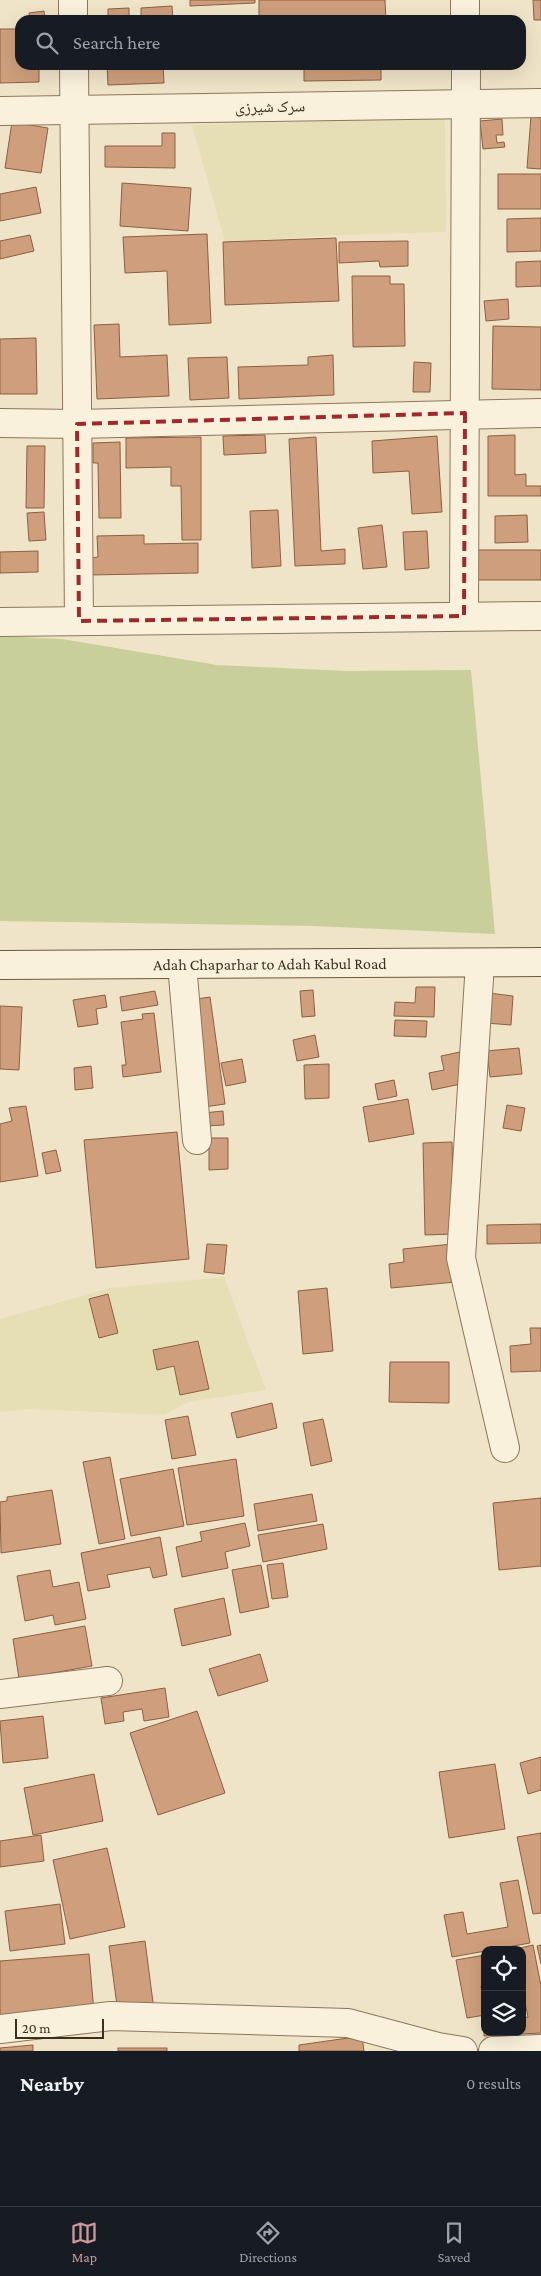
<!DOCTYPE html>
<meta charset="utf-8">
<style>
:root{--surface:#171b24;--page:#20242c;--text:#f1f3f6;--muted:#9ea1a6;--line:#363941;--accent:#cc999b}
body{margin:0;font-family:"Crimson Pro","Noto Naskh Arabic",serif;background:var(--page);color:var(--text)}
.controls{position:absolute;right:15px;bottom:15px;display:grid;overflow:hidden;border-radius:10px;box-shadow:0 5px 20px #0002}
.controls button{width:45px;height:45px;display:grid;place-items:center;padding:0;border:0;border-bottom:1px solid var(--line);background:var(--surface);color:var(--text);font:25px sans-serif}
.scale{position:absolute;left:15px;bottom:12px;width:89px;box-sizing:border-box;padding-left:5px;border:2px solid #3d2e20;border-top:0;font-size:14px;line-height:18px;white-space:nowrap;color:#3d2e20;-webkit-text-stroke:4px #f7eed8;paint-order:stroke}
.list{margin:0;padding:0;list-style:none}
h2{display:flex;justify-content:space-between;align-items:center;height:65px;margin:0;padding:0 20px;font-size:21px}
h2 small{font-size:16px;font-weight:400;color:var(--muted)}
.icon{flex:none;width:28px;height:28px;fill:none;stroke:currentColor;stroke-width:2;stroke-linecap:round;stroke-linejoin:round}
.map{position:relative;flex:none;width:541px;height:2051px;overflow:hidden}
.search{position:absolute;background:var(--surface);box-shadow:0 5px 20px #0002;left:15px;right:15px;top:15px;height:55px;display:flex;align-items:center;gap:12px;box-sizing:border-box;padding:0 18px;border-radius:15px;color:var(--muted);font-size:19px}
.sheet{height:155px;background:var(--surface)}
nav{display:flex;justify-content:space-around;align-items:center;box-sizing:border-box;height:70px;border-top:1px solid var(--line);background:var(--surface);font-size:14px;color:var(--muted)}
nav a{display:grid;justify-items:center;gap:2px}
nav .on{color:var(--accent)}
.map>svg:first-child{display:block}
.farmland{fill:#e6deb5}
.green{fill:#c9cf9b}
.building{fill:#cf9f7d;stroke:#8d5f41}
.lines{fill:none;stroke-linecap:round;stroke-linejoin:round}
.street-casing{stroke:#8d765c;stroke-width:30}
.secondary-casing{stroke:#6f573f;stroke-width:30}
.street{stroke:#faf1dc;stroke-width:28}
.secondary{stroke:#faf1dc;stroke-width:28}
.marked{fill:none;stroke:#9e2a2b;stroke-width:4;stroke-dasharray:10 6;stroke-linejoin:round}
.labels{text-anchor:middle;stroke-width:4;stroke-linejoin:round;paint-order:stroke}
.street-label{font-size:16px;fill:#3d2e20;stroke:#f7eed8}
</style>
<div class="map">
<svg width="541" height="2051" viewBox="0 0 541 2051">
<rect width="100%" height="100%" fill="#f0e4c8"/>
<g class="farmland">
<path d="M445 118 446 232 338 235 225 242 192 125Z"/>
<path d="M224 1277 266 1390 188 1402 164 1415 30 1409 0 1412V1319L110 1288Z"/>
</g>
<path class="green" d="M0 636 62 639 217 665 348 671 471 670 495 934 312 926 0 921Z"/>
<g class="building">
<path d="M190 0H255V3L190 6Z"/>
<path d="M259 0H385L386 20H259Z"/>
<path d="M533 0H541V20H534Z"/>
<path d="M172 6 173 20H141V8Z"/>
<path d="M129 8V20H108V9Z"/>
<path d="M44 11 45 20H30L29 13Z"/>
<path d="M0 29H20V65H39V82L0 83Z"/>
<path d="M107 65H163L164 83 108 85Z"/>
<path d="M304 65H381V80L304 81Z"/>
<path d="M531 116 541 117V169L527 168Z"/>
<path d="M502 119 503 135H496L497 143 504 142 505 147 483 149 480 121Z"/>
<path d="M12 122 48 128 41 173 5 168Z"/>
<path d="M162 133H175V168L105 167V146H162Z"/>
<rect x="498" y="174" width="43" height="35"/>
<path d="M122 183 191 188 188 231 120 226Z"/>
<path d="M36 187 41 213 0 221V194Z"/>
<path d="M541 218V251L507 252V219Z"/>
<path d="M207 234 211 323 169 325 167 271 125 273 123 237Z"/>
<path d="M30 235 34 251 0 259V241Z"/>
<path d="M336 238 339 301 225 305 223 242Z"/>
<path d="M408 241V266L380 267 379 261 339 263V242Z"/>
<path d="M541 261V286L516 287V262Z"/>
<path d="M352 276H390V284H404L405 346 353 347Z"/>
<path d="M508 299 509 319 486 321 484 301Z"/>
<path d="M119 324 120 357 167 355 169 396 97 399 94 325Z"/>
<path d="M493 326 541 327V390L492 389Z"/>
<path d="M36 338 37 394H0V339Z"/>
<path d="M333 355 334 395 239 399 238 367 308 365V357Z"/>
<path d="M227 357 229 398 190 400 188 358Z"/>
<path d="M414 362 431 363 430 392H413Z"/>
<path d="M265 435 266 453 224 455 223 436Z"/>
<path d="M515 435V475L526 474V486H541V496H488V436Z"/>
<path d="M437 436 442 512 412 514 409 471 373 473 372 441Z"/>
<path d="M201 437V540H182L181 486H171V467L126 468V438Z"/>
<path d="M316 437 321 551 345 549V564L295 566 289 439Z"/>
<path d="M120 442 121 518H99L98 463H93V443Z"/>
<path d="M27 446H45L44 508H26Z"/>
<path d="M278 510 281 566 252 568 250 511Z"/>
<path d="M44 512 46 540 29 541 27 513Z"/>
<path d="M527 515 528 542 495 543V516Z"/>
<path d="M382 525 387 567 363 569 358 528Z"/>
<path d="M427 531 429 568 405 570 403 532Z"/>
<path d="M144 535V544L198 543V573L89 575V558L98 557 97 536Z"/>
<path d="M473 550H541V580H477Z"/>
<path d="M38 551V572L0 573V552Z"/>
<path d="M416 987H435L434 1017 394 1016 395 1002 415 1003Z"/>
<path d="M313 990 315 1016 302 1017 300 991Z"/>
<path d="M155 991 158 1005 122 1011 120 997Z"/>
<path d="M489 993 513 996 511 1025 486 1023Z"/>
<path d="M105 995 107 1007 96 1009 98 1024 78 1027 73 1000Z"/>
<path d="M210 997 225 1104 204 1107 190 1000Z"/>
<path d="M0 1006 22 1007 19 1070 0 1069Z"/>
<path d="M154 1013 161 1072 123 1077 122 1065H126L121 1022 143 1019 142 1014Z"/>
<path d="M395 1020 427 1021 426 1037 394 1036Z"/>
<path d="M315 1035 319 1057 297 1061 293 1040Z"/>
<path d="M519 1048 522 1074 490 1077 487 1051Z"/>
<path d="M460 1052 466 1083 432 1090 429 1073 444 1070 441 1056Z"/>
<path d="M242 1059 246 1082 226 1086 221 1063Z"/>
<path d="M329 1064V1098L305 1099 304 1065Z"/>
<path d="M91 1066 93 1088 75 1090 74 1068Z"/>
<path d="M394 1080 397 1096 378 1100 375 1084Z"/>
<path d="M408 1099 414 1134 369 1142 363 1107Z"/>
<path d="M507 1105 525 1108 521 1131 503 1128Z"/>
<path d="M26 1106 38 1176 0 1182V1124L12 1121 9 1108Z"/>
<path d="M223 1111 224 1125 204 1126 203 1113Z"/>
<path d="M177 1132 189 1259 96 1268 84 1140Z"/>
<path d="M209 1138H228V1169L209 1170Z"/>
<path d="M452 1142 454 1234 425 1235 423 1143Z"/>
<path d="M56 1150 61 1171 46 1174 42 1153Z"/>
<path d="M541 1224V1243L487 1244V1225Z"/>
<path d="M207 1244 227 1245 224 1274 204 1272Z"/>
<path d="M452 1244 456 1282 391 1288 389 1264 404 1262 403 1249Z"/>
<path d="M327 1288 333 1351 303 1354 298 1291Z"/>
<path d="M108 1294 118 1333 99 1338 89 1299Z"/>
<path d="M530 1328H541V1371L511 1372 510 1346 531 1344Z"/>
<path d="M198 1341 209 1389 180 1395 174 1366 157 1370 153 1350Z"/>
<path d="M390 1362H449V1403L389 1402Z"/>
<path d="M272 1403 277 1428 237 1438 231 1413Z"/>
<path d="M188 1416 196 1455 172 1459 165 1420Z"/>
<path d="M323 1419 332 1461 311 1466 303 1423Z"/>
<path d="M110 1457 125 1539 99 1544 83 1462Z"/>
<path d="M236 1459 244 1516 187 1525 178 1468Z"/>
<path d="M173 1469 184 1526 131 1536 120 1479Z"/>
<path d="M52 1490 61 1544 1 1553 0 1502 7 1501V1497Z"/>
<path d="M312 1494 317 1521 258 1531 254 1504Z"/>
<path d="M541 1498V1566L499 1570 493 1503Z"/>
<path d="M245 1523 250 1546 225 1552 228 1568 182 1577 176 1547 202 1541 200 1532Z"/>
<path d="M323 1524 327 1549 263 1562 258 1535Z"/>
<path d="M160 1537 167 1575 153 1578 150 1567 107 1575 110 1587 88 1591 81 1553Z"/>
<path d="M283 1563 288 1597 272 1599 267 1565Z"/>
<path d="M261 1565 269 1607 240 1613 232 1570Z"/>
<path d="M50 1570 53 1587 79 1582 86 1619 55 1625 53 1615 25 1621 17 1576Z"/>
<path d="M224 1598 231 1635 182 1646 174 1609Z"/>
<path d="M85 1626 92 1666 19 1679 13 1639Z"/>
<path d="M260 1654 268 1681 218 1696 209 1669Z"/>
<path d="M165 1688 169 1717 144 1721 142 1709 123 1712 124 1721 105 1724 101 1698Z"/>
<path d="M197 1711 225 1793 158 1815 130 1733Z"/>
<path d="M43 1716 48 1758 3 1763 0 1721Z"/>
<path d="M541 1757V1790L528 1794 520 1763Z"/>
<path d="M495 1764 505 1829 449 1838 439 1772Z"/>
<path d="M94 1774 103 1821 33 1835 24 1788Z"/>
<path d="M541 1833V1913L533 1914 517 1837Z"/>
<path d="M41 1835 44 1861 0 1867V1841Z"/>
<path d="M107 1848 125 1927 70 1939 53 1860Z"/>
<path d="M518 1880 530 1943 452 1957 444 1915 463 1912 467 1934 508 1927 500 1883Z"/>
<path d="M60 1904 65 1944 10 1951 5 1911Z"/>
<path d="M145 1941 154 2010 118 2013 109 1946Z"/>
<path d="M533 1945 541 1986V2033L484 2036V2019L485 2032H522V2018L528 2017 522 1988V1950H511Z"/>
<path d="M541 1945V1964L537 1946Z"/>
<path d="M89 1954 94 2012 0 2020V1961Z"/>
<path d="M485 1955V1985L481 1986 485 2015 467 2018 456 1960Z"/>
<path d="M362 2036 364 2051H299V2045Z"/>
<path d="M33 2045V2051H0V2048Z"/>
<rect x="118" y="2048" width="49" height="3"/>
</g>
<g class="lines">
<defs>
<g id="street">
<path d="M73 0V20"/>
<path d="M465 0V20"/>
<path d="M74 65 79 621"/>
<path d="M0 111 541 103"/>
<path d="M0 423 77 424 541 413"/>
<path d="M464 616 466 65"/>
<path d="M0 622 541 616"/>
<path d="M480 963 461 1258 505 1448"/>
<path d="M182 964 197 1140"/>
<path d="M0 1694 108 1681"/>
<path d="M0 2029 111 2016 348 2023 438 2047 463 2051"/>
<path d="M493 2051 541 2049"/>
</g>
<g id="secondary">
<path id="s1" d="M0 965 541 962"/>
</g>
</defs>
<use href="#street" class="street-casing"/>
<use href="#secondary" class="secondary-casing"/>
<use href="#street" class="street"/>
<use href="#secondary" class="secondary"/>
</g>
<path class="marked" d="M465 413 464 616 79 621 77 424Z"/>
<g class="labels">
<g class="street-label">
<text transform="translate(270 106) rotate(-1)" y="6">سرک شیرزی</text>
<text dy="6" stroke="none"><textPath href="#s1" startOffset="270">Adah Chaparhar to Adah Kabul Road</textPath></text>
</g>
</g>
</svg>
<div class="controls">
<button><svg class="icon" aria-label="locate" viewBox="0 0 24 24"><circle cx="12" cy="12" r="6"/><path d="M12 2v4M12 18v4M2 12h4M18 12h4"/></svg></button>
<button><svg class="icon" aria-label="layers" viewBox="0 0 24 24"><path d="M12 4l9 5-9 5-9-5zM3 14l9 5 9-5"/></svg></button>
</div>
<div class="scale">20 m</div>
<div class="search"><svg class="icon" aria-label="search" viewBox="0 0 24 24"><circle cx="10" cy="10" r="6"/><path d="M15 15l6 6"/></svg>Search here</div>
</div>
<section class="sheet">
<h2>Nearby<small>0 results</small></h2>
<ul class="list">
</ul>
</section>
<nav>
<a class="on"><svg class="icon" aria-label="map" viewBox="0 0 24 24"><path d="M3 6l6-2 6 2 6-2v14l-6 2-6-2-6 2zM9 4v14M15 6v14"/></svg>Map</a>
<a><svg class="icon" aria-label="directions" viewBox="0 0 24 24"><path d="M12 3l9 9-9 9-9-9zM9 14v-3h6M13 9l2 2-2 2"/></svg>Directions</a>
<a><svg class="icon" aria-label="saved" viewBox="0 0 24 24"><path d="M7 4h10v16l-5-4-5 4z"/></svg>Saved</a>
</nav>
